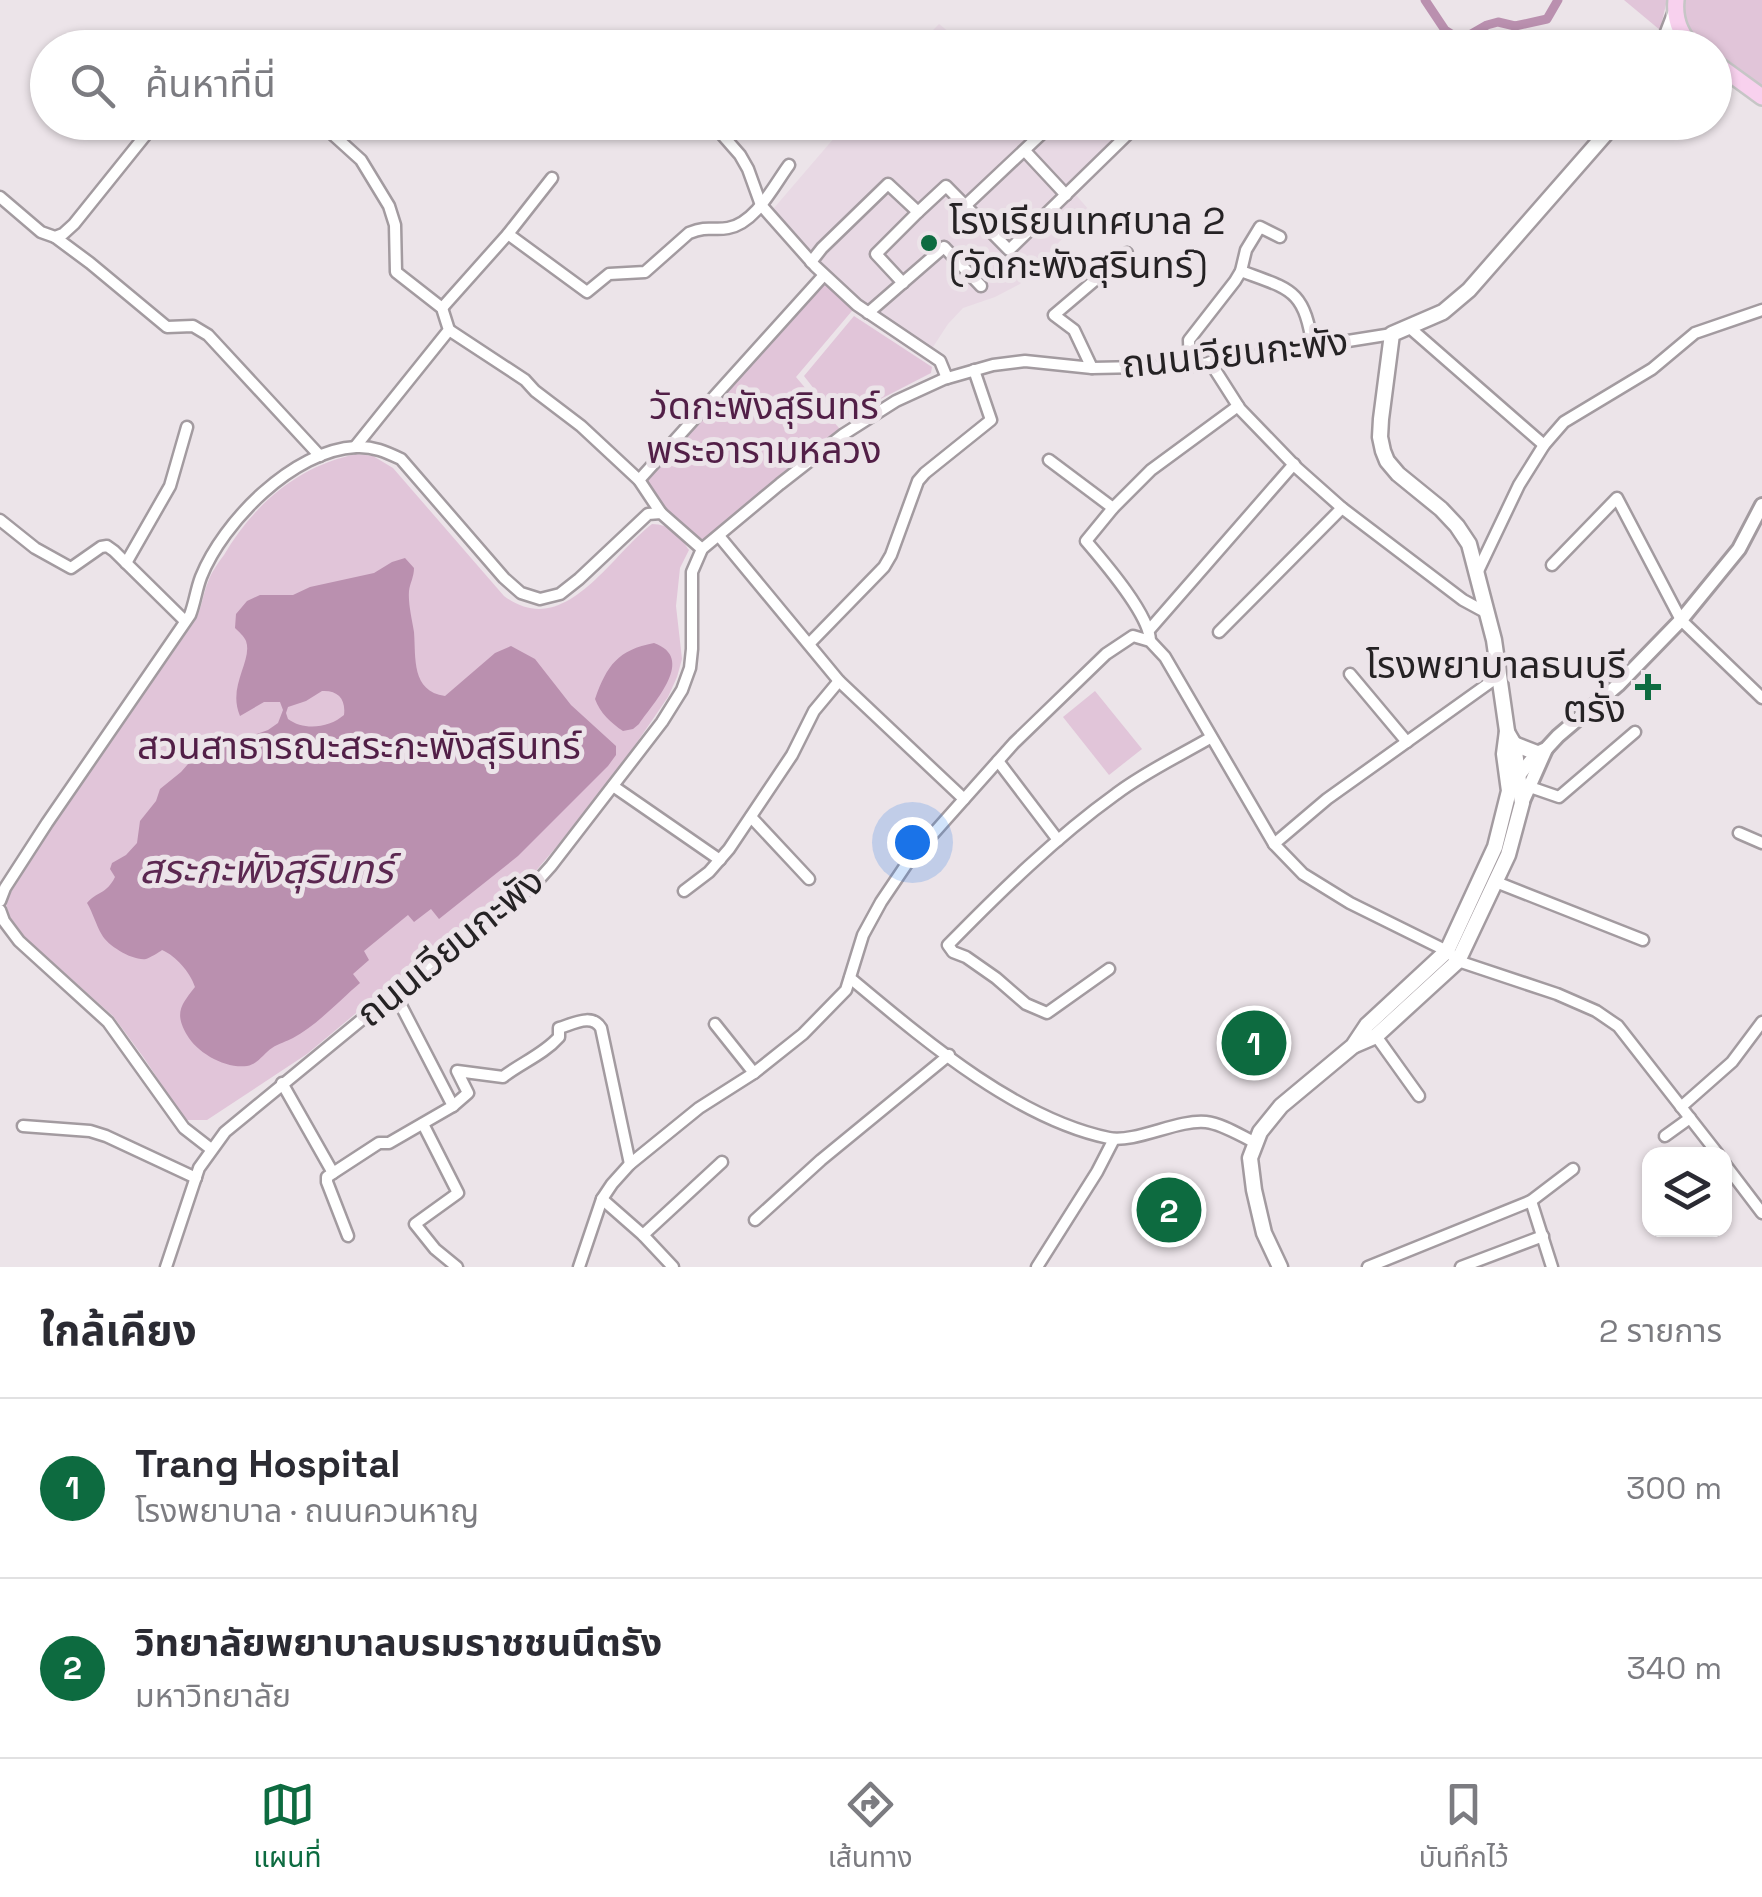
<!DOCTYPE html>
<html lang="th">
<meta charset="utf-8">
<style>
:root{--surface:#fff;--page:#f2f2f3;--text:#2b2b33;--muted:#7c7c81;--line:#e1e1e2;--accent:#0d6b40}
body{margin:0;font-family:"Space Grotesk","Noto Sans Thai",sans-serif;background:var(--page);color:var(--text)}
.controls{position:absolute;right:30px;bottom:30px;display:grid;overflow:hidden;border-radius:20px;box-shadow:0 2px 8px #0004}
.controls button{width:90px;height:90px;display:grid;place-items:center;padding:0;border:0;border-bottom:2px solid var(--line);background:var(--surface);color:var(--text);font:50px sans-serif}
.you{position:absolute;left:912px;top:842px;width:35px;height:35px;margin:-25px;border:8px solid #fff;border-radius:50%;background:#1a73e8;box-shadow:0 0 0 15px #1a73e833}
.badge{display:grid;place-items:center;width:65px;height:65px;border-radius:50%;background:var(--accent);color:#fff;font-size:32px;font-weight:700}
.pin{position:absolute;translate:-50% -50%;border:5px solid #fff;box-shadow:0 2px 10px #0006}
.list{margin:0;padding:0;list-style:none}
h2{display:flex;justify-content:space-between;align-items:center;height:130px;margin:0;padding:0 40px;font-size:42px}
h2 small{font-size:32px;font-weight:400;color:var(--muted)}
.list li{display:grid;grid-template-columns:65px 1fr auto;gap:30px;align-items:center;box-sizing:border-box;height:180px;padding:0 40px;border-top:2px solid var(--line)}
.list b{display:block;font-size:38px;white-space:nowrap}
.list p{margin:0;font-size:32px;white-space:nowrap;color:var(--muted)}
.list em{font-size:32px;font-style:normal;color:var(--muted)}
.icon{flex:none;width:55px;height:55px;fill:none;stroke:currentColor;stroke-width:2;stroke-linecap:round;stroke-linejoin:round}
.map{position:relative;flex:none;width:1762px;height:1267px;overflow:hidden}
.search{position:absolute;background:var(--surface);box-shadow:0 2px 8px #0004;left:30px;right:30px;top:30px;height:110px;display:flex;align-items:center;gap:25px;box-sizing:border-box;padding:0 35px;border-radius:55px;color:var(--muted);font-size:38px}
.sheet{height:490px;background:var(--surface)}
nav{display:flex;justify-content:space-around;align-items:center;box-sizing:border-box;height:140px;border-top:2px solid var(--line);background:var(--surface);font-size:28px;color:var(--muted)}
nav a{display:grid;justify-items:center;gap:5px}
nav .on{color:var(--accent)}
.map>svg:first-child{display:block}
.built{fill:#e8d9e4}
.green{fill:#e1c5d9}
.water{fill:#ba90af;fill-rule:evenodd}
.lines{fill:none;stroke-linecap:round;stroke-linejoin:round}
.canal{stroke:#ba90af;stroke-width:9}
.minor-casing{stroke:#a39ba0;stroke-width:15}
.tertiary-casing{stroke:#a39ba0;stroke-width:18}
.secondary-casing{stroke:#a39ba0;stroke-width:19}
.primary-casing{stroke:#c6c6c6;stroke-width:20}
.minor{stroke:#fff;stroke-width:10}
.tertiary{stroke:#fff;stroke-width:12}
.secondary{stroke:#fff;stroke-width:14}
.primary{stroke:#f8d1ee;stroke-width:15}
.poi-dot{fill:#0d6b40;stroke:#ece4e9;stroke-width:4}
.labels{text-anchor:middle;stroke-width:10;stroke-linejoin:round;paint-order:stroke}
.poi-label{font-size:38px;fill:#252224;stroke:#ece4e9;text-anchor:start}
.street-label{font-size:38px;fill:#252224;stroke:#ece4e9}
.park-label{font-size:38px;fill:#521f47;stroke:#ece4e9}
.water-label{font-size:40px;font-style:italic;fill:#5c2851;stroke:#ece4e9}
</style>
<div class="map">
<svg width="1762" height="1267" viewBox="0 0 1762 1267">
<rect width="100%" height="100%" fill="#ece4e9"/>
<g class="built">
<path d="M939 24 967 47H917Z"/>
<path d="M1106 122 1135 135 1076 195 1089 210 1020 284 995 297 963 308 948 324 931 350 858 302 812 256 774 208 847 123Z"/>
</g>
<g class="green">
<path d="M1624 0H1667L1660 30Z"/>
<path d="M1685 0H1762V91L1715 55 1714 48 1706 47C1689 33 1682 22 1685 0Z"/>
<path d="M824 275 857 305 796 377 844 434 702 549 676 524 639 480Z"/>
<path d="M854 316 932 367 931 373 869 405 845 423 839 421 804 376Z"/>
<path d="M357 454 373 456 393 468 504 596C564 641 609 557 652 524 670 524 680 536 689 550L680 568 676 606 682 659 677 677 668 697 629 754 558 845 528 880 433 949 307 1054 207 1120H185L144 1058 113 1016 24 937 10 918 6 904 11 892 51 829 196 619C202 607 203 594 208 582 211 573 218 563 224 555 253 505 299 465 357 454Z"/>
<path d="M1095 691 1142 749 1109 775 1063 717Z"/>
</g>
<g class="water">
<path d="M405 558 414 568C414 577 410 583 409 591 408 604 412 619 414 632 416 658 411 691 445 696L495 653 511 646 535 659 571 705 616 746V755L608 766 518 856 439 919 431 909 414 922 408 915 364 951 369 960 353 974 360 983C340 1000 316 1026 293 1038 286 1042 279 1043 272 1048 264 1053 257 1065 247 1066 226 1069 197 1053 187 1035 174 1013 181 1005 195 987 190 972 176 956 162 950 160 952 149 958 146 959 133 961 108 946 102 935 96 925 93 913 87 903 97 891 106 895 115 877L110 869 112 863 126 855 137 843 140 821 156 801 160 789 181 772 195 756 222 749 234 742 268 730 278 723 283 710 280 702H264L240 716C227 686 253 661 246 641 244 636 239 632 235 628L236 614 247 601 260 595H293L310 587 374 573 392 562ZM322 691C338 690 346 699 344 715 329 728 304 731 288 719L286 713 288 707 306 701Z"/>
<path d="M654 643C696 658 655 701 639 724L633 729 623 731C611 723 600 713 595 699 607 665 618 650 654 643Z"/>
</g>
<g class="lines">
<path class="canal" d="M1425 0 1445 30 1461 40 1487 25 1498 22 1515 26 1547 19 1558 0"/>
<defs>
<g id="minor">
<path d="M319 122 361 160 389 206 395 225 396 272 442 308 449 330 355 447"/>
<path d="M711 122 740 155 748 169 761 205 815 266 857 305 940 361 947 378"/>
<path d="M1025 151 1066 195"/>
<path d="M552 178 508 234 587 292 609 274 645 272 689 233C709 225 712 231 728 228 756 223 774 185 789 165"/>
<path d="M0 197 41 232 55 237 63 234 74 224 156 122"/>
<path d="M966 205 1054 122"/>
<path d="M55 237 90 263 167 327 193 326 208 335 320 456"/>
<path d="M811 262 822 248 888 184 918 212 946 186 1009 250 1129 133"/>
<path d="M1241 271C1292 290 1304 289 1313 348"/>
<path d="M903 283 876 254 918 212"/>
<path d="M442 308 508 234"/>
<path d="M868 313 944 247 981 286"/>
<path d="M1410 328 1544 445"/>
<path d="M449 330 525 380 535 391 581 426 639 480 661 513"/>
<path d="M1210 362 1240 409 1297 468 1342 508 1463 600 1487 613"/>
<path d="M1190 366 1189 340 1235 281 1241 271 1246 250 1260 227 1280 237"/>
<path d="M1092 368 1074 330 1054 315 1127 253"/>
<path d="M1049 460 1113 508"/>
<path d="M639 480 824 275"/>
<path d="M0 520 35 548 71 568 101 547 107 546 114 551 185 621"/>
<path d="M719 536 839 681 964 799"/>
<path d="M126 563 170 486 187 427"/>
<path d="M1552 565 1617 498 1681 620 1762 698"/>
<path d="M1478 571 1519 485 1544 445 1564 422 1652 369 1695 333 1762 310"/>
<path d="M1150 629 1294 464"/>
<path d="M1219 632 1342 508"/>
<path d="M1150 641C1150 615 1104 562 1086 541L1113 508 1151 470 1238 406"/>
<path d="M809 644 884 567 891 555 918 481 925 473 991 420 974 370"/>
<path d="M1350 674 1407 742"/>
<path d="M998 761 1058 840"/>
<path d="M613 786 720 860"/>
<path d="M1530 787 1559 797 1635 732"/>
<path d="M751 817 809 879"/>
<path d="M1739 833 1762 843"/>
<path d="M1274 844 1327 799 1499 676"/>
<path d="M1496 882 1643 940"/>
<path d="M684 891 709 872 729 849 792 755 814 711 839 681"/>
<path d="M0 901 5 888 47 823 190 615C195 602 196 590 201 577 223 522 293 450 356 447 373 446 386 452 401 459L504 578 521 593 540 599 560 594 579 579 648 514 661 513 702 549"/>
<path d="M0 910 4 921 19 941 108 1022 184 1128 211 1149"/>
<path d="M1109 969 1047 1013 1026 1004 996 978 966 957 953 952 948 945C1001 891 1055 838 1116 794 1145 772 1179 756 1210 738"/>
<path d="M850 978C922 1038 1016 1119 1109 1138 1136 1143 1178 1119 1206 1122 1223 1124 1241 1136 1256 1143"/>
<path d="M715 1024 754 1073"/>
<path d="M1376 1036 1419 1096"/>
<path d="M282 1083 333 1173 379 1143H389L453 1106 394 992"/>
<path d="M453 1106 468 1093 457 1071 503 1077C521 1063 544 1054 559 1037V1028C573 1024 592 1013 601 1028L630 1164"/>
<path d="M1681 1107 1732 1062 1762 1022"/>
<path d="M423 1124 458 1193 415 1224 435 1249 457 1267"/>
<path d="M23 1126 90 1131 106 1136 196 1178"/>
<path d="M1665 1136 1690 1118"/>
<path d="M1724 1163 1762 1213"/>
<path d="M333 1173 327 1177V1182L348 1236"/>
<path d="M602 1199 643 1235 673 1267"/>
<path d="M1531 1201 1552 1267"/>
<path d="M755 1220 821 1160 949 1055"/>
<path d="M643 1235 722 1162"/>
<path d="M166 1267 199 1168 225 1132 439 956 533 886 551 866 662 722 682 690 690 668 692 649V572L702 549 780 484 844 434 896 401 944 379 993 365 1025 361 1092 368 1190 366 1392 334"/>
<path d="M579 1267 602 1199 612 1184 630 1164 699 1108 754 1073 803 1034 846 990 863 935 881 902 908 862 1014 743 1106 654 1133 636 1150 641 1165 657 1274 844 1303 874 1350 903 1447 951 1458 961 1557 994 1596 1011 1618 1026 1718 1154"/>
<path d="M1037 1267 1097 1172 1114 1139"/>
<path d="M1368 1267 1531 1201 1573 1169"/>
<path d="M1461 1267 1543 1236"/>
</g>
<g id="tertiary">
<path d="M1516 779 1537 753 1546 749 1558 736 1618 685 1681 620 1739 549 1762 505"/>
<path d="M1522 803 1546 749"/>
</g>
<g id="secondary">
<path d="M1662 48 1675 14"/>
<path d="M1514 744 1537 753"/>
<path d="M1355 1045 1376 1036 1458 961 1508 855 1522 803 1514 744 1507 732"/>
<path d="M1280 1267 1264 1233 1254 1190 1250 1158 1260 1132 1281 1106 1353 1046 1367 1025 1447 951 1495 847 1509 791 1504 754 1507 731 1494 640 1469 544 1457 526 1441 509 1398 474 1387 461 1383 451 1380 437 1381 419 1392 334 1443 312 1469 290 1616 122"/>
</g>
<g id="primary">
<path d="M1676 0C1674 19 1680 35 1694 48"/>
<path d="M1714 62 1762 97"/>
</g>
</defs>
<use href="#minor" class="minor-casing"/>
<use href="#tertiary" class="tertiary-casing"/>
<use href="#secondary" class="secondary-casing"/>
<use href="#primary" class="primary-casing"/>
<use href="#minor" class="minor"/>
<use href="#tertiary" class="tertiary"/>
<use href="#secondary" class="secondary"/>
<use href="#primary" class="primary"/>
</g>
<g class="poi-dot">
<circle cx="929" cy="243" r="10"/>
<path d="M1643 672h10v10h10v10h-10v10h-10v-10h-10v-10h10z"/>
</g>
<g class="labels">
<g class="poi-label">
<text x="949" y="234">โรงเรียนเทศบาล 2<tspan x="949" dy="44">(วัดกะพังสุรินทร์)</tspan></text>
<text x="1626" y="678" text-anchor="end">โรงพยาบาลธนบุรี<tspan x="1626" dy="44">ตรัง</tspan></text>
</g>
<g class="street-label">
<text transform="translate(1235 353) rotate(-6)" y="13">ถนนเวียนกะพัง</text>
<text transform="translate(450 947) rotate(-39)" y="13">ถนนเวียนกะพัง</text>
</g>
<g class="park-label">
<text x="764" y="419">วัดกะพังสุรินทร์<tspan x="764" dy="44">พระอารามหลวง</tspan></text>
<text x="359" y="759">สวนสาธารณะสระกะพังสุรินทร์</text>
</g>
<g class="water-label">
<text x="266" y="883">สระกะพังสุรินทร์</text>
</g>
</g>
</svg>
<div class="controls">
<button><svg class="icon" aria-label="layers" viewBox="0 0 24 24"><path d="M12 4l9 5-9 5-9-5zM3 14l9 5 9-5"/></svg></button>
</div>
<div class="you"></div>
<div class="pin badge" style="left:1254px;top:1043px">1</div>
<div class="pin badge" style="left:1169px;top:1210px">2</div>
<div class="search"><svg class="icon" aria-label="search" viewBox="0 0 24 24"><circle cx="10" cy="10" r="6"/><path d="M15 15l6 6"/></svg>ค้นหาที่นี่</div>
</div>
<section class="sheet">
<h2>ใกล้เคียง<small>2 รายการ</small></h2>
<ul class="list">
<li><span class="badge">1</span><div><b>Trang Hospital</b><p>โรงพยาบาล · ถนนควนหาญ</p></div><em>300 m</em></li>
<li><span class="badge">2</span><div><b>วิทยาลัยพยาบาลบรมราชชนนีตรัง</b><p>มหาวิทยาลัย</p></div><em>340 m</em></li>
</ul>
</section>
<nav>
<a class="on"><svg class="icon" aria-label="map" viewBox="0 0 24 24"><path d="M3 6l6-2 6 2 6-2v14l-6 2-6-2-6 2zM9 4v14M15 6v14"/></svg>แผนที่</a>
<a><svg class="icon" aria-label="directions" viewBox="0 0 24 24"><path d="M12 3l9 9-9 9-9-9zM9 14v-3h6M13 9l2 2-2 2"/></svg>เส้นทาง</a>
<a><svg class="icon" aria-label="saved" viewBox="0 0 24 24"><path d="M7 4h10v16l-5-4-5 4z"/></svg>บันทึกไว้</a>
</nav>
